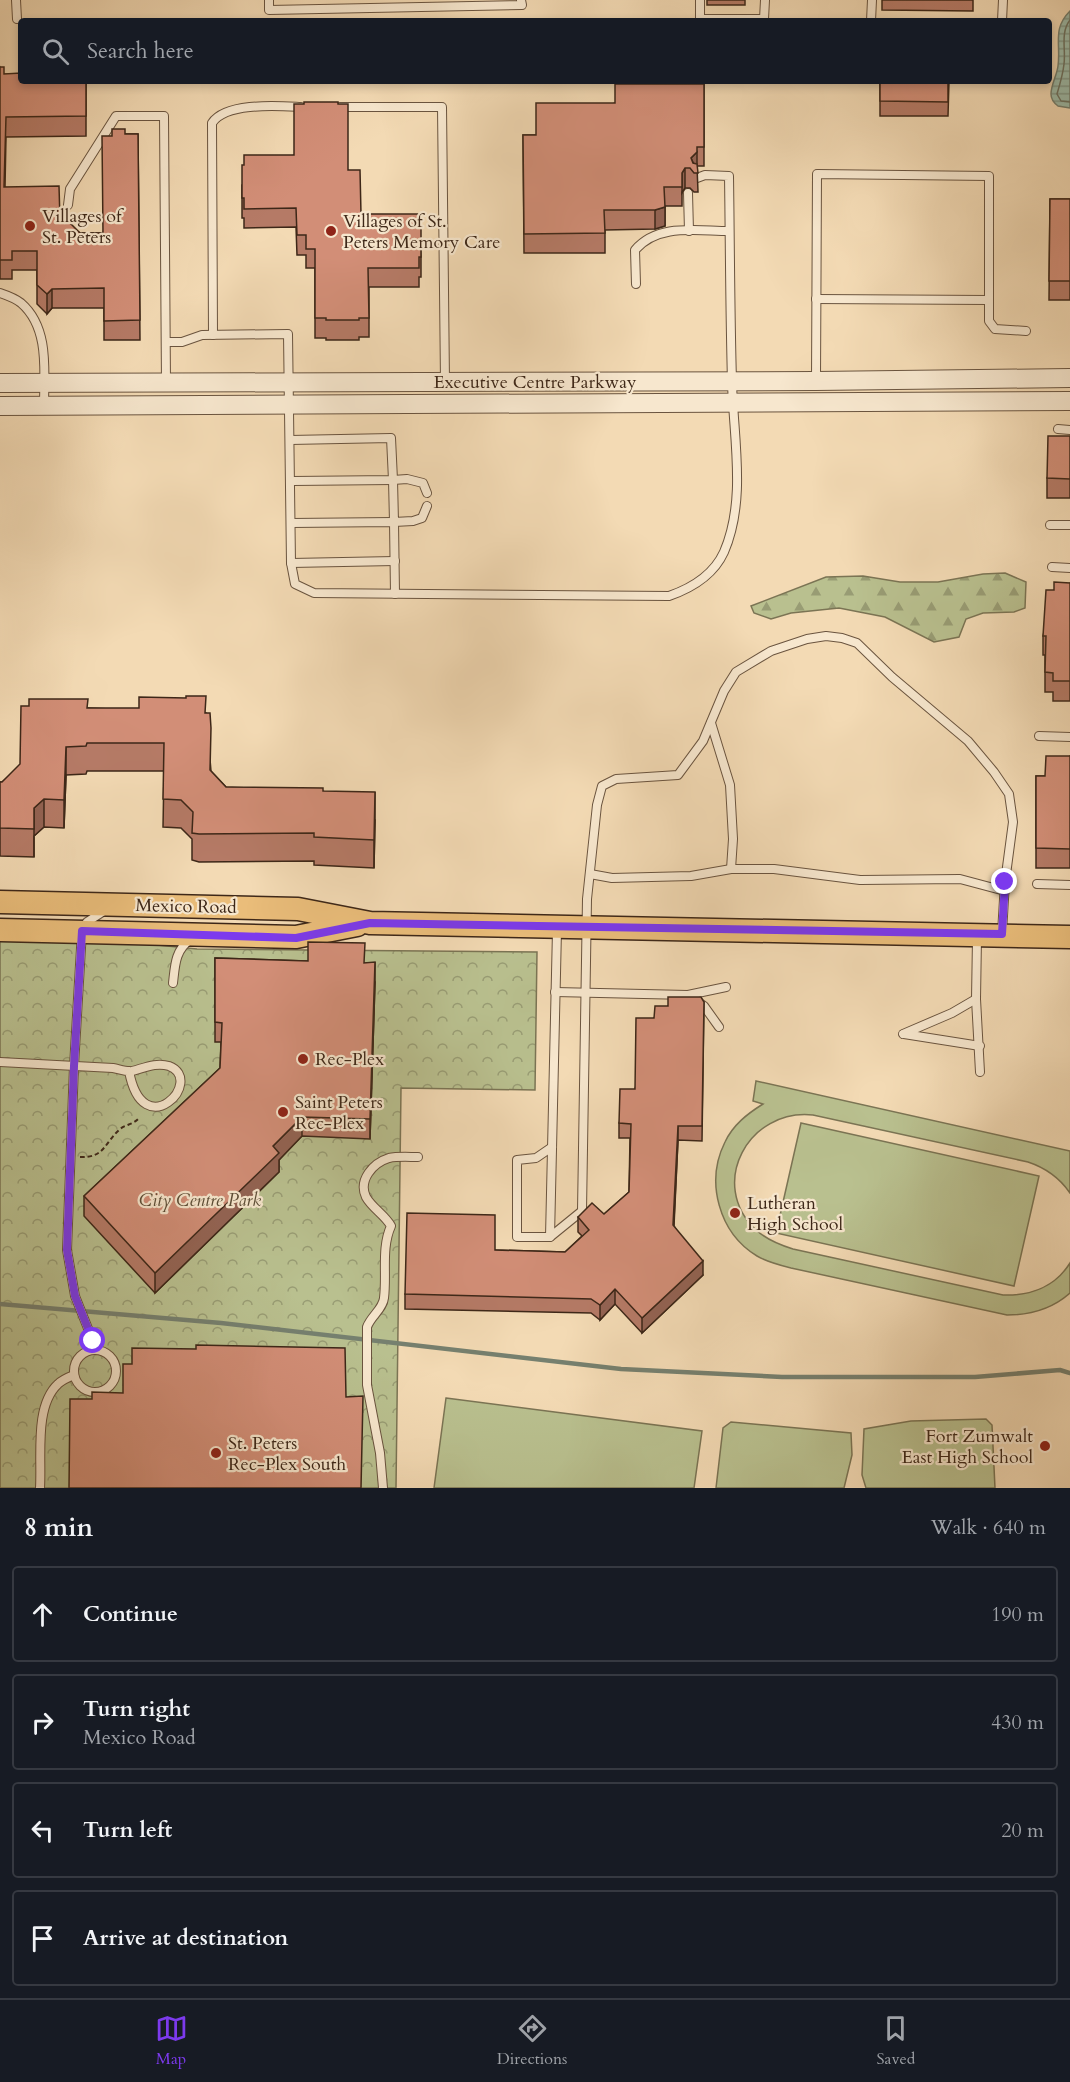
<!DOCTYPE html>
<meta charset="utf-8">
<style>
:root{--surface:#171b24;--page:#242831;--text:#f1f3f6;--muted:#9ea1a6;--line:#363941;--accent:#7c3aed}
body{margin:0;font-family:Cardo,serif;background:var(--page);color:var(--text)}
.stop{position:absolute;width:18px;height:18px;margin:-14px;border:4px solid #7c3aed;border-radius:50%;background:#fff}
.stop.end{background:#7c3aed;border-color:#fff;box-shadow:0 2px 6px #0008}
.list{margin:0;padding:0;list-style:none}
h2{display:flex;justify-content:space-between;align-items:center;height:78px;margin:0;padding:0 24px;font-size:26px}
h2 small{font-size:20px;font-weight:400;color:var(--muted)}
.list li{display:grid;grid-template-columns:39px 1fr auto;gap:18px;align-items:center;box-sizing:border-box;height:96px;margin:0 12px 12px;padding:0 12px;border:2px solid var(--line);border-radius:6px}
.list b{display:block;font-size:22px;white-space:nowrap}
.list p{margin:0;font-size:20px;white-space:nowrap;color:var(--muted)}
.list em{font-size:20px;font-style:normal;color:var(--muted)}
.icon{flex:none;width:33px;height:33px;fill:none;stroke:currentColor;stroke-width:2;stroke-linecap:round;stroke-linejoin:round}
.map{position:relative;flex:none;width:1070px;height:1488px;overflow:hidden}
.search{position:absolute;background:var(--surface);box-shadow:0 3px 9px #0003;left:18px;right:18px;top:18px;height:66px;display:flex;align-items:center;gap:15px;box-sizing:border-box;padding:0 21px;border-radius:6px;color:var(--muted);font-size:22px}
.sheet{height:510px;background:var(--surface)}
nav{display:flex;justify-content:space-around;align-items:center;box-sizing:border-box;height:84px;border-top:2px solid var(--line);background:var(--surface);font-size:16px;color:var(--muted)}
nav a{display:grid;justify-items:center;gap:3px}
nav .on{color:var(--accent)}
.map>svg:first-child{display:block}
.grass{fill:#b9c08f;stroke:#7b7454;stroke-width:1.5}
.forest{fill:url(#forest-firs);stroke:#7b7454;stroke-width:1.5}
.park{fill:url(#park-crowns);stroke:#7b7454;stroke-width:1.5}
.water{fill:url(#water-rules);stroke:#76806f;stroke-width:1.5}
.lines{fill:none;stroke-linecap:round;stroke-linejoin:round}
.shore{stroke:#6c7160;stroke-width:1.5}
.stream{stroke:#76806f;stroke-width:4.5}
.service-casing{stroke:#6a543f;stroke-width:10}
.tertiary-casing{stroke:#6a543f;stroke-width:20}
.primary-casing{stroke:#3d2718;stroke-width:25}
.path{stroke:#3d2718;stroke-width:2;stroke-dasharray:4.5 3;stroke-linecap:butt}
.service{stroke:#f7e7ce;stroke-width:8}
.tertiary{stroke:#f7e7ce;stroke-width:18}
.primary{stroke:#eabd7a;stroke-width:22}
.wall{fill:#b57a66;stroke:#3d2718;stroke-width:1.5}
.shaded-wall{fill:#936353;stroke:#3d2718;stroke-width:1.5}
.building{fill:#d28e77;stroke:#3d2718;stroke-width:1.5}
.route{stroke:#7c3aed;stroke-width:8}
.poi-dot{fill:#8f2418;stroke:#f7e7ce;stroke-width:2}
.labels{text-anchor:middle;stroke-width:4.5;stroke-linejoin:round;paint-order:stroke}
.poi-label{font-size:18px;fill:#3d2718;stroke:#f7e7ce;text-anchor:start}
.street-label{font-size:18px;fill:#3d2718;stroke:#f7e7ce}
.park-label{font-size:18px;font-style:italic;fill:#5c4d36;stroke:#f7e7ce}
</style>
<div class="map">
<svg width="1070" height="1488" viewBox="0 0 1070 1488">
<defs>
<pattern id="forest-firs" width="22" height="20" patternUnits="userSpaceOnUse" patternTransform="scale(1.5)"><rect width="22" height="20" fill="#b9c08f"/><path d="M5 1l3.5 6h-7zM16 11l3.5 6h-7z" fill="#989c74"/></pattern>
<pattern id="park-crowns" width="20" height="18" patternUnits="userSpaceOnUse" patternTransform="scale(1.5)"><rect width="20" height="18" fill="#b9c08f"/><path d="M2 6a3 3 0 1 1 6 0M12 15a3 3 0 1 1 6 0" fill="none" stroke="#989c74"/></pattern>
<pattern id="water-rules" width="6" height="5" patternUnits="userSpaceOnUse" patternTransform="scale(1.5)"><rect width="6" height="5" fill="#9cbba9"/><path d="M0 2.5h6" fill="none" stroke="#809889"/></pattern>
</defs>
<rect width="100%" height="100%" fill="#f3dab4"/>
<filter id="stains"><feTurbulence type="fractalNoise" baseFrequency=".00333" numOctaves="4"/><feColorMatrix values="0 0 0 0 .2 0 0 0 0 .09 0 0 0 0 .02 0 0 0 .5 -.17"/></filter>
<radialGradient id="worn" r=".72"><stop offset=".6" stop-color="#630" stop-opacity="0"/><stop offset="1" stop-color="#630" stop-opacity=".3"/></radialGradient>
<g class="grass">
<path d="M756 1081 1070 1151V1193C1059 1177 1046 1168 1028 1162L813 1115C749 1108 707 1184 756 1230 767 1240 780 1245 793 1249L1003 1295C1030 1296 1055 1287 1070 1263V1293C1052 1309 1031 1315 1007 1315L791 1268C779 1265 767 1262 757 1256 719 1233 705 1182 725 1142 733 1125 747 1114 763 1104L753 1101Z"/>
<path d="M801 1123 1039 1176 1014 1286 776 1233Z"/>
<path d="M446 1398 702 1431 694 1488H434Z"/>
<path d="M986 1419 992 1425 995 1488H866L862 1475 864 1429 911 1421Z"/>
<path d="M731 1422 851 1433 852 1455 844 1488H716L723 1428Z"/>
</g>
<path class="forest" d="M1005 573 1026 582 1025 608 1014 612 983 613 966 619 959 637 934 642 885 617 839 608 791 613 771 619 754 613 751 606 826 577 863 576 900 582H938L983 574Z"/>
<path class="park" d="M0 940 147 944 197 949 537 952 535 1090 401 1088 396 1488H0Z"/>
<path class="water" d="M1070 11V108L1058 106C1054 103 1051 99 1051 94 1051 85 1057 75 1058 66 1061 44 1052 29 1070 11Z"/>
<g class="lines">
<path class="shore" d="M1070 20C1060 33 1066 49 1064 64 1063 74 1060 84 1057 94L1061 101 1070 102"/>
<path class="stream" d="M0 1304 221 1323 621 1369 782 1377H975L1060 1370 1070 1373"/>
<defs>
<g id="service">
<path d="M16 0 17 19"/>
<path d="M269 0V10L522 5 521 0"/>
<path d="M700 0V19H764L765 0"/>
<path d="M871 21 872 0"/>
<path d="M1002 21 1003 0"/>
<path d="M340 107H442L445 382"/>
<path d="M688 193 689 231"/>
<path d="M68 205 70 189 116 116H164L166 382"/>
<path d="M636 284 635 250C658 223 697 231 729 231"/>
<path d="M0 293C6 295 16 299 21 303 50 328 44 372 44 406"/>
<path d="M816 299 989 300"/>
<path d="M213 335 212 123C226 102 278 106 301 107"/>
<path d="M166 342H182L202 335 288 334 291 563 295 584 314 593 669 596C692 588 714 574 724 552 747 499 733 436 732 381 730 312 730 244 729 176L705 175 697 178"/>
<path d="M816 380 817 174 989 176V321L995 329 1026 331"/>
<path d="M1058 429 1070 430"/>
<path d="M290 440 391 438 393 480 292 481"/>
<path d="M427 493 423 483 407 479 393 480 394 522 413 521 422 518 427 506"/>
<path d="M291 523 394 522 395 594"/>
<path d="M1050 525H1070"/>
<path d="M291 563 395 561"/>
<path d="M1052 567 1070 568"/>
<path d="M711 723 730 785 733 839 731 869"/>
<path d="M1039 736 1070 737"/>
<path d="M590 874 612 878 691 876 731 869H774L860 880 960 879 1005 891"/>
<path d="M1037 884 1070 885"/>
<path d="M173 983C175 966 175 950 190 940"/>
<path d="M555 992 688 995 726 987"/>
<path d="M976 999 980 1072"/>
<path d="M697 1001 704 1006 719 1027"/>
<path d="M903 1034 952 1013 976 999 977 938"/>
<path d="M904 1034 980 1046"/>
<path d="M0 1062 113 1068C119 1069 126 1072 132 1071 144 1068 156 1062 169 1066 206 1080 143 1147 129 1071"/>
<path d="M552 1147 536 1158 517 1160V1237H550L582 1211 587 899 597 805 602 786 616 779 678 775 703 741 724 691 736 672 771 651 807 639 826 636 842 638 857 643 892 677 968 741 994 772 1009 794 1013 822 1005 882 1002 933"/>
<path d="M550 1237 557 930"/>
<path d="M94 1350 93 1341 75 1296 67 1250 74 1066 82 931 87 922 104 911"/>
<circle cx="95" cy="1371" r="21"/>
<path d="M40 1488C42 1457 34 1406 58 1384 62 1380 69 1377 74 1375"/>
<path d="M383 1488 380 1453 367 1385V1327C371 1316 383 1309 384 1298 387 1274 381 1248 391 1226 385 1215 372 1208 366 1197 358 1180 373 1163 389 1158 398 1156 409 1157 418 1157"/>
</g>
<g id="tertiary">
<path d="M0 383 816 381 1070 378"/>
<path d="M0 406 1070 401"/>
</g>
<g id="primary">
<path d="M0 902 298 909 370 923 1070 937"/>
<path d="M0 930 296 937 357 925"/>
</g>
</defs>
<use href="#service" class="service-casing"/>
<use href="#tertiary" class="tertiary-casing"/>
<use href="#primary" class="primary-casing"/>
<path class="path" d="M80 1157C104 1158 104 1144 119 1130 125 1124 134 1125 140 1117"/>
<use href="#service" class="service"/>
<use href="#tertiary" class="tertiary"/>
<use href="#primary" class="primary"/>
</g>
<g class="wall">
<rect x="707" y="0" width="38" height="5"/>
<path d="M882 0H973V11L882 10Z"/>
<path d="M0 67 4 74 86 81V136L6 137 5 187 80 233H103L125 134H138L140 340H104V308H52L47 314 37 304V270H12V279H0Z"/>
<path d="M880 81H949L948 116H880Z"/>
<path d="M704 84V166H697L698 192H694L690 188H685L682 192V206H665V226L655 229 605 230V253H524L523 135H536L615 103Z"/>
<path d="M294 155 348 170 361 214 419 224 421 257V277H419V287H369V337H359V340H326V338H315V268H306V255H297L296 227 244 228V218H242V185Z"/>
<path d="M1050 199H1070V300H1049Z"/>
<path d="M1070 436V498H1047V478Z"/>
<path d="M1070 583V701H1053V692H1045V655H1043V636L1054 590Z"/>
<path d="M88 708 206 713 211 771 226 787 323 791 375 820 374 868 314 865V861L199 862 192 860V839L181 828 163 827 164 771H87L86 774 66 775 64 828 44 827 34 836V857L0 856V782H2Z"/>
<path d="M1070 756V868H1036V776H1045Z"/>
<path d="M215 958 365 963 375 982 370 1139 302 1136 279 1160V1172L155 1293 84 1216V1196L220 1068 221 1042H215Z"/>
<path d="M704 1002 702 1141 678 1140 674 1226 703 1275 642 1333 615 1304 600 1320 591 1313 405 1309V1294L495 1250 565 1252 582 1236 578 1232V1217L604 1214 629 1192 630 1138H619V1123L635 1089 654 1018 668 1006Z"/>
</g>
<g class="shaded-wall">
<path d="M697 152V171L691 158Z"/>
<path d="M685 168V188L682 193V173Z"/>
<path d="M665 207V226L655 229V210Z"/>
<path d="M52 289V308L47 314V294Z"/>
<path d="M66 747V775L64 828V800Z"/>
<path d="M375 792V820L374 868V840Z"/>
<path d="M44 799V827L34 836V857V808Z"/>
<path d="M375 962V982L370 1139V1119Z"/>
<path d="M302 1117V1136L279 1160V1172L155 1293V1273L273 1146Z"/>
<path d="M678 1126V1140L673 1240V1225Z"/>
<path d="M703 1261V1275L642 1333V1318Z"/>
<path d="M615 1289V1304L600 1320V1305Z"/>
</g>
<g class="building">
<path d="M0 67H4V74L21 73V81H86V116L6 117 4 187 59 186 60 220H67L80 233H103L102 136H112V129H125V134H138L140 320 104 321V288L52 289 47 294 37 285V251H12V260H0Z"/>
<path d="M880 81H948V102L880 101Z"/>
<path d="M615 84H704V147H697V152L691 158 693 163 697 164 698 173H694L690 168H685L682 173V187H664L665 207 655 210H604L605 233 524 234 523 135H536V103H615Z"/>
<path d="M304 102H338V104H348V170H360L361 214H419V224H421V257H419V268H368L369 318H359V320H326V318H315V249H306V235H297L296 208 244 209V198H242V165H244V155H294V104H304Z"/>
<path d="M1050 199H1070V281H1049Z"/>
<path d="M1048 436H1070V479L1047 478Z"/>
<path d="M1054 582 1070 583V681H1053V673L1045 672 1046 636H1043L1046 590H1054Z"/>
<path d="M186 696H206L205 713H210L211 728 210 770 226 787 323 788V791L375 792 374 840 314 837V833L199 834 192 833 193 812 181 800 163 799 164 743H87L86 746 66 747 64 800 44 799 34 808V829L0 828V782H2L20 764 21 706H29V699H88L87 708H139V697L186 698Z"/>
<path d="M1046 756H1070V849L1036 848V776H1045Z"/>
<path d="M308 942 365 943 364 963 375 962 370 1119 302 1117 273 1146 279 1153 155 1273 84 1196 220 1068 222 1023 215 1022V958L308 961Z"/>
<path d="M668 997H701L704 1002 702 1126H678L673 1225 703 1261 642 1318 615 1289 600 1305 591 1299 405 1294 407 1213 495 1215V1250L565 1252 589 1230 578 1217 592 1203 604 1214 629 1192 631 1124 619 1123 620 1089H635L636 1018H654L655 1006H668Z"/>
<path d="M196 1345 345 1348 346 1397 363 1396 361 1488H69L70 1399H92V1392L123 1393V1364H132V1348L196 1349Z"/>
</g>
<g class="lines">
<path class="route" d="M93 1341 75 1296 67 1250 74 1066 82 931 296 938 370 923 1002 934 1005 882"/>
</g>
<g class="poi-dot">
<circle cx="30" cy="226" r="6"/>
<circle cx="331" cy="231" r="6"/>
<circle cx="303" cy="1059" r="6"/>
<circle cx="283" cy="1112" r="6"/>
<circle cx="735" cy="1213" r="6"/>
<circle cx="1045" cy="1446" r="6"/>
<circle cx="216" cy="1453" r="6"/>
</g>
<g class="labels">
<g class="poi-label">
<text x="42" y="222">Villages of<tspan x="42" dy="21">St. Peters</tspan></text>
<text x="343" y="227">Villages of St.<tspan x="343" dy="21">Peters Memory Care</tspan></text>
<text x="315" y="1065">Rec-Plex</text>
<text x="295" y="1108">Saint Peters<tspan x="295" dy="21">Rec-Plex</tspan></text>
<text x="747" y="1209">Lutheran<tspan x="747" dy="21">High School</tspan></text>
<text x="1033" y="1442" text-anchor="end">Fort Zumwalt<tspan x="1033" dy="21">East High School</tspan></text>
<text x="228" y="1449">St. Peters<tspan x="228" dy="21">Rec-Plex South</tspan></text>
</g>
<g class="street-label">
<text x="535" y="388">Executive Centre Parkway</text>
<text transform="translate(186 906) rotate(1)" y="6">Mexico Road</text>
</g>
<g class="park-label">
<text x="200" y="1206">City Centre Park</text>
</g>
</g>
<rect width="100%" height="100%" filter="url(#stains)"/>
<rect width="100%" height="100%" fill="url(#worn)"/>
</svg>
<div class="stop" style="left:93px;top:1341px"></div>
<div class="stop end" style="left:1005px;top:882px"></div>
<div class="search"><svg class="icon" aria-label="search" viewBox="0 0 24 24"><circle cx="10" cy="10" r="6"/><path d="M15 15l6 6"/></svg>Search here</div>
</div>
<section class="sheet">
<h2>8 min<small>Walk · 640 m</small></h2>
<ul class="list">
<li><svg class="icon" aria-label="ahead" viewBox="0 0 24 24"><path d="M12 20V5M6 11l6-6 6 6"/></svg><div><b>Continue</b></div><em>190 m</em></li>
<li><svg class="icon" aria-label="right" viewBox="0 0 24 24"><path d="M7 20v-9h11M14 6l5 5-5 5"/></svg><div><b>Turn right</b><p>Mexico Road</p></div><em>430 m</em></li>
<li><svg class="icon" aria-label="left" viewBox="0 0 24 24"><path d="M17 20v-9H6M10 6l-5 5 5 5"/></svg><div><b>Turn left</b></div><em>20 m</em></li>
<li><svg class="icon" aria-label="arrive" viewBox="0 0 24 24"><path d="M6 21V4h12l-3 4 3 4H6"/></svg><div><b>Arrive at destination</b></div></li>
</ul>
</section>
<nav>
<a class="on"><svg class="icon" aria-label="map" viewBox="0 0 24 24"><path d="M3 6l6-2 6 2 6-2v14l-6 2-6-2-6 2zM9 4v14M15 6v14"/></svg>Map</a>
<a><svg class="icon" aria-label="directions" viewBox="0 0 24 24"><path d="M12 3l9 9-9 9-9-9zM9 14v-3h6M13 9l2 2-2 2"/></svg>Directions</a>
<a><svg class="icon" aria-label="saved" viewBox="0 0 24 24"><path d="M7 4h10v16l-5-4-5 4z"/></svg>Saved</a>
</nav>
